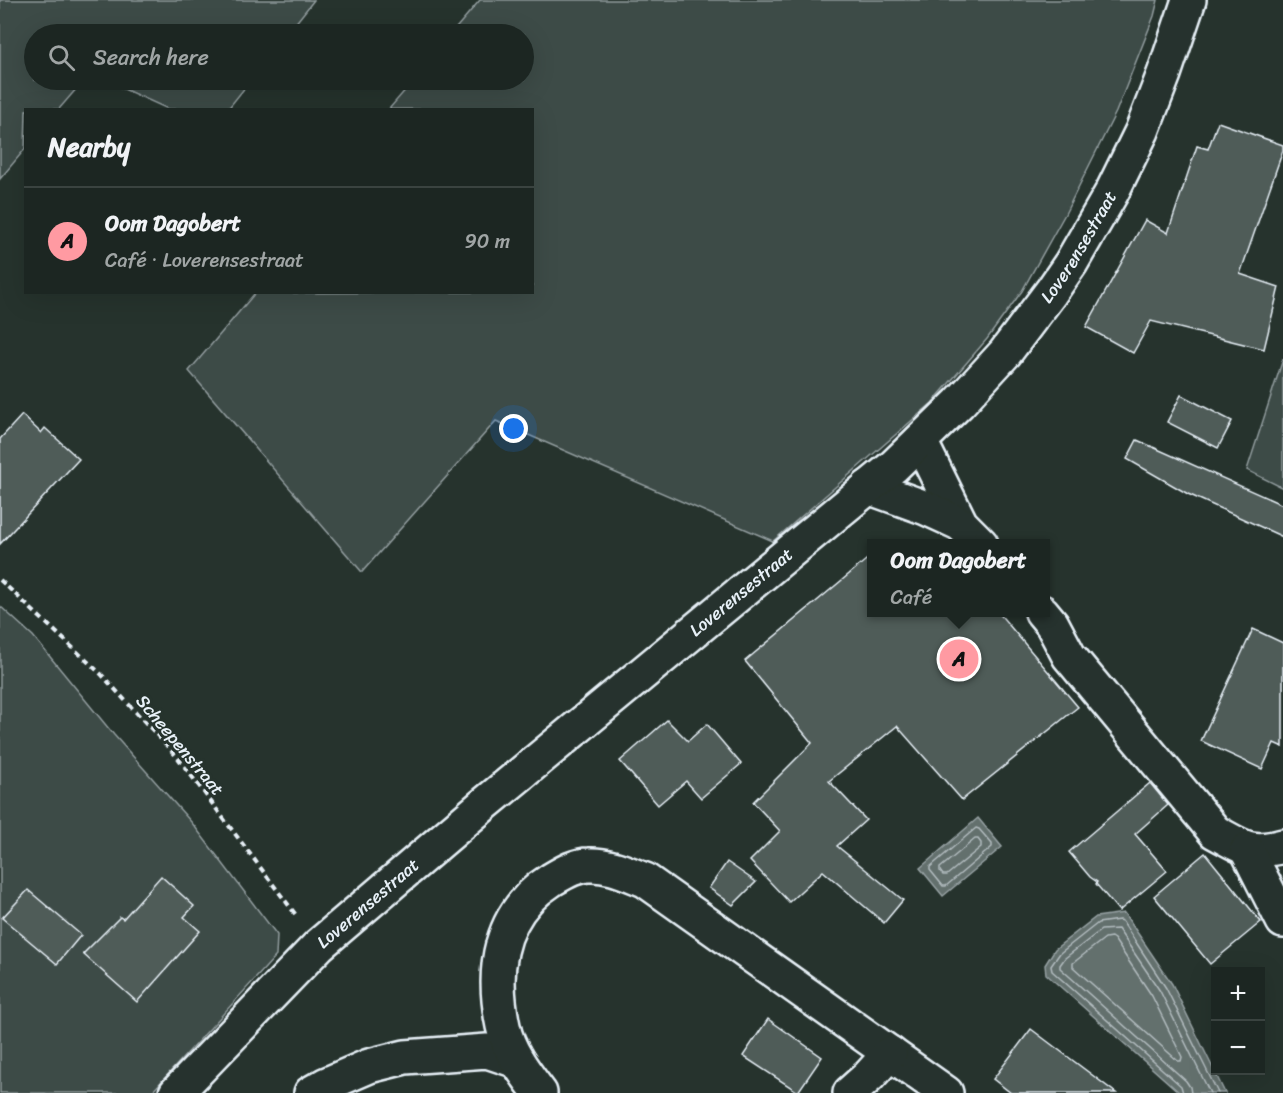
<!DOCTYPE html>
<meta charset="utf-8">
<style>
:root{--surface:#1c2622;--page:#29322f;--text:#f1f3f6;--muted:#a0a5a5;--line:#3a4340;--accent:#ff9aa2}
body{margin:0;font-family:Sriracha,sans-serif;background:var(--page);color:var(--text)}
.controls{position:absolute;right:18px;bottom:18px;display:grid;overflow:hidden;border-radius:0px;box-shadow:0 6px 24px #0002}
.controls button{width:54px;height:54px;display:grid;place-items:center;padding:0;border:0;border-bottom:2px solid var(--line);background:var(--surface);color:var(--text);font:30px sans-serif}
.you{position:absolute;left:514px;top:429px;width:21px;height:21px;margin:-15px;border:4px solid #fff;border-radius:50%;background:#1a73e8;box-shadow:0 0 0 9px #1a73e833}
.badge{display:grid;place-items:center;width:39px;height:39px;border-radius:50%;background:var(--accent);color:#111;font-size:20px;font-weight:700}
.pin{position:absolute;translate:-50% -50%;border:3px solid #fff;box-shadow:0 2px 6px #0006}
.popup{position:absolute;left:867px;top:539px;width:183px;height:78px;box-sizing:border-box;display:grid;place-content:center;border-radius:0px;background:var(--surface);filter:drop-shadow(0 2px 4px #0005);font-size:20px;white-space:nowrap;color:var(--muted)}
.popup b{font-size:22px;color:var(--text)}
.popup::after{content:'';position:absolute;left:50%;top:100%;margin-left:-12px;border:12px solid transparent;border-top-color:var(--surface)}
.list{margin:0;padding:0;list-style:none}
h2{display:flex;justify-content:space-between;align-items:center;height:78px;margin:0;padding:0 24px;font-size:26px}
h2 small{font-size:20px;font-weight:400;color:var(--muted)}
.list li{display:grid;grid-template-columns:39px 1fr auto;gap:18px;align-items:center;box-sizing:border-box;height:108px;padding:0 24px;border-top:2px solid var(--line)}
.list b{display:block;font-size:22px;white-space:nowrap}
.list p{margin:0;font-size:20px;white-space:nowrap;color:var(--muted)}
.list em{font-size:20px;font-style:normal;color:var(--muted)}
.icon{flex:none;width:33px;height:33px;fill:none;stroke:currentColor;stroke-width:2;stroke-linecap:round;stroke-linejoin:round}
.map{position:relative;flex:none;width:1283px;height:1093px;overflow:hidden}
.search{position:absolute;background:var(--surface);box-shadow:0 6px 24px #0002;left:24px;top:24px;width:510px;height:66px;display:flex;align-items:center;gap:15px;box-sizing:border-box;padding:0 21px;border-radius:33px;color:var(--muted);font-size:22px}
.panel{position:absolute;background:var(--surface);box-shadow:0 6px 24px #0002;left:24px;top:108px;width:510px;height:186px;border-radius:0px}
.map>svg:first-child{display:block}
.green{fill:#3e4b47;stroke:#939ea0;stroke-width:1.5}
.water{fill:#636f6d;stroke:#98a3a5;stroke-width:1.5}
.lines{fill:none;stroke-linecap:round;stroke-linejoin:round}
.shore{stroke:#b3bdc0;stroke-width:1.5}
.building{fill:#505c59;stroke:#e8f1f8;stroke-width:1.5}
.minor-casing{stroke:#e8f1f8;stroke-width:38}
.path{stroke:#e8f1f8;stroke-width:4;stroke-dasharray:6 4.5;stroke-linecap:butt}
.minor{stroke:#26332d;stroke-width:33}
.labels{text-anchor:middle;stroke-width:6;stroke-linejoin:round;paint-order:stroke}
.street-label{font-size:18px;fill:#e8f1f8;stroke:#26332d}
</style>
<div class="map">
<svg width="1283" height="1093" viewBox="0 0 1283 1093">
<rect width="100%" height="100%" fill="#26332d"/>
<filter id="ink" filterUnits="userSpaceOnUse"><feTurbulence type="fractalNoise" baseFrequency=".0167" numOctaves="2"/><feDisplacementMap in="SourceGraphic" scale="12" xChannelSelector="R" yChannelSelector="G"/><feConvolveMatrix kernelMatrix="1 2 1 2 8 2 1 2 1" color-interpolation-filters="sRGB"/></filter>
<g filter="url(#ink)">
<g class="green">
<path d="M0 0H314L287 34H34V80H84L59 109 26 110 25 149 0 179Z"/>
<path d="M480 0H1158L1154 16 1116 112 1065 214 1022 291 987 339 932 403 773 541 496 421 362 572 189 371 255 293 532 292V110L389 109 414 80H524V34H451Z"/>
<path d="M104 80H251L227 110 168 109Z"/>
<path d="M1283 359V488L1247 470Z"/>
<path d="M0 606 33 636 114 735 192 823 277 935 276 956 151 1093H0Z"/>
</g>
<g class="water">
<path d="M978 818 1002 847 943 896 920 868Z"/>
<path d="M1124 913 1172 984 1225 1093H1180L1046 974 1045 965 1055 949 1096 917Z"/>
</g>
<g class="lines">
<g class="shore">
<path d="M976 828 979 829 992 844V847L946 886H943L930 870V867Z"/>
<path d="M975 839H978L981 843V847L947 875H943L940 871V868Z"/>
<path d="M1111 937 1114 939 1152 996 1182 1057 1181 1061H1178L1073 967V963L1105 938Z"/>
<path d="M1183 1093 1181 1086 1052 971 1051 966 1060 953 1098 923 1119 920 1122 921 1166 988 1218 1093"/>
<path d="M1191 1093 1190 1087 1186 1081 1060 968V965L1065 958 1101 930 1118 929 1160 991 1210 1093"/>
</g>
</g>
<g class="building">
<path d="M1218 122 1283 145V150L1240 274 1279 287 1264 349 1151 321 1133 353 1086 327 1145 220 1168 233 1197 146 1208 149Z"/>
<path d="M1181 395 1232 421 1218 448 1167 422Z"/>
<path d="M22 415 41 433 45 428 79 459 0 544V439Z"/>
<path d="M1137 440 1283 505V537L1188 494 1127 459Z"/>
<path d="M872 555V612H998L1078 707 962 800 897 726 829 781 866 820 837 846 903 900 884 923 823 871 789 902 750 861 780 831 753 802 812 743 745 661Z"/>
<path d="M1253 629 1283 643V747L1274 743 1262 769 1201 741Z"/>
<path d="M667 720 688 741 707 724 741 764 701 798 686 781 658 805 620 761Z"/>
<path d="M1150 783 1168 805 1135 834 1167 871 1119 911 1096 884 1097 882 1090 877 1069 852Z"/>
<path d="M1205 853 1261 922 1210 964 1154 896Z"/>
<path d="M727 862 756 882 733 905 709 888Z"/>
<path d="M161 876 194 906 184 917 200 931 137 1002 83 954 120 917 123 919Z"/>
<path d="M28 890 81 935 57 964 2 918Z"/>
<path d="M768 1019 822 1057 798 1092 743 1056Z"/>
<path d="M1031 1029 1116 1093H1011L993 1079Z"/>
</g>
<g class="lines">
<defs>
<g id="minor">
<path d="M920 441 961 524 981 544"/>
<path d="M868 487 926 508 961 524"/>
<path d="M1042 612 1052 624 1069 656 1215 832C1243 847 1250 855 1283 846"/>
<path d="M1247 850 1283 921"/>
<path id="s1" d="M176 1093 319 945 482 806 894 466 959 403 1005 353 1051 292 1071 263 1112 192 1142 131 1164 74 1189 0"/>
<path d="M311 1093 325 1085 369 1066 405 1057 487 1051 517 1061"/>
<path d="M540 1093C525 1073 508 1051 503 1026 491 969 499 913 551 880 563 873 575 865 589 865 609 864 627 873 645 880L946 1093"/>
<path d="M850 1093 869 1076 890 1053"/>
</g>
</defs>
<use href="#minor" class="minor-casing"/>
<path class="path" d="M0 580 101 674 178 758 296 915"/>
<use href="#minor" class="minor"/>
</g>
</g>
<g class="labels">
<g class="street-label">
<text dy="6" stroke="none"><textPath href="#s1" startOffset="1242">Loverensestraat</textPath></text>
<text dy="6" stroke="none"><textPath href="#s1" startOffset="756">Loverensestraat</textPath></text>
<text transform="translate(180 745) rotate(50)" y="6">Scheepenstraat</text>
<text dy="6" stroke="none"><textPath href="#s1" startOffset="270">Loverensestraat</textPath></text>
</g>
</g>
</svg>
<div class="controls">
<button>+</button>
<button>−</button>
</div>
<div class="you"></div>
<div class="pin badge" style="left:959px;top:659px">A</div>
<div class="popup"><b>Oom Dagobert</b>Café</div>
<div class="search"><svg class="icon" aria-label="search" viewBox="0 0 24 24"><circle cx="10" cy="10" r="6"/><path d="M15 15l6 6"/></svg>Search here</div>
<section class="panel">
<h2>Nearby<small></small></h2>
<ul class="list">
<li><span class="badge">A</span><div><b>Oom Dagobert</b><p>Café · Loverensestraat</p></div><em>90 m</em></li>
</ul>
</section>
</div>
